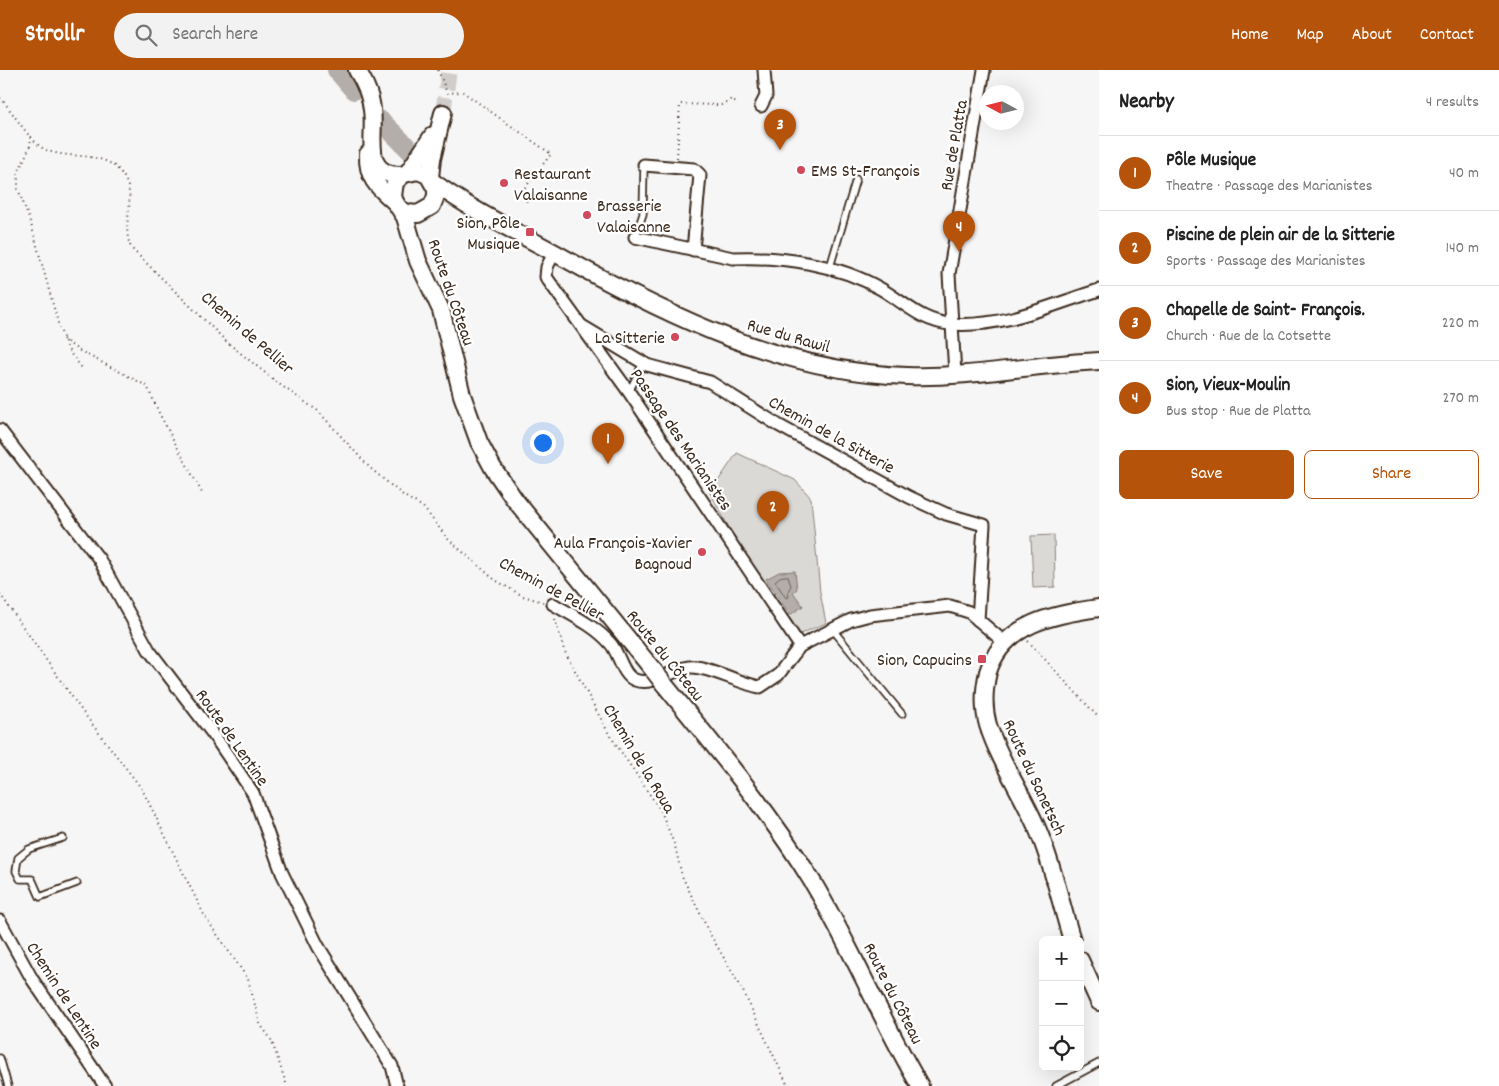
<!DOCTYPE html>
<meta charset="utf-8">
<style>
:root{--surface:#fff;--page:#f2f2f2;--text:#222;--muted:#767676;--line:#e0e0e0;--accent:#b45309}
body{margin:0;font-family:Dekko,sans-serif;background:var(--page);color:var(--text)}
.controls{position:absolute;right:15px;bottom:15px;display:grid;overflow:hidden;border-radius:8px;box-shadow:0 5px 20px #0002}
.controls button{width:45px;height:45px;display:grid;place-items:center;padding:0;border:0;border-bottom:1px solid var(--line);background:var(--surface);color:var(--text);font:25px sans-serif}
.compass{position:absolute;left:979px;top:15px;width:45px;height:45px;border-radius:50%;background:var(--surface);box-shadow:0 5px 20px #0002;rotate:277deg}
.you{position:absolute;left:542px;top:372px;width:18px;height:18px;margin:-12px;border:4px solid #fff;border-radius:50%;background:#1a73e8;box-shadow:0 0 0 8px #1a73e833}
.badge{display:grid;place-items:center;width:32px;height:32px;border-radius:50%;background:var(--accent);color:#fff;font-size:16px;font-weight:700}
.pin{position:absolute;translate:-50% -41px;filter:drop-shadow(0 1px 2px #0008)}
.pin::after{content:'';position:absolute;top:26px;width:18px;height:15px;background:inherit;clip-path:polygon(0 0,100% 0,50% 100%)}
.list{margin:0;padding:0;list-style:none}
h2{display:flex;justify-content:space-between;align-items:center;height:65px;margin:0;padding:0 20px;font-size:21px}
h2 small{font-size:16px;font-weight:400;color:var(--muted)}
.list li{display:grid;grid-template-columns:32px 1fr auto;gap:15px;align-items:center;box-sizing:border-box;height:75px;padding:0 20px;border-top:1px solid var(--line)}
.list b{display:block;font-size:19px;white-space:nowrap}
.list p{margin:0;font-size:16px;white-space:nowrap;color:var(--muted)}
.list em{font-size:16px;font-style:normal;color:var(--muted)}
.actions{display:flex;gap:10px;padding:15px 20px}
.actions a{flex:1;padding:11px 0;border:1px solid var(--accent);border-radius:8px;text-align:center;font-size:18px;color:var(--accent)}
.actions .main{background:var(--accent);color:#fff}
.icon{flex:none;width:28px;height:28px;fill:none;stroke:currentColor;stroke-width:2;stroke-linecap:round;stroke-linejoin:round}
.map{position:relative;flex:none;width:1099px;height:1016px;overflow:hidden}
header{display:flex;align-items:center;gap:30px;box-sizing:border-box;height:70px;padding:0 25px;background:var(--accent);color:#fff}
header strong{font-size:24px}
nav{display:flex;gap:28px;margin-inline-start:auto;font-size:18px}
.search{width:350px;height:45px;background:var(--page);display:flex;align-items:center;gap:12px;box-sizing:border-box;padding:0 18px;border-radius:28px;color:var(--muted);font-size:19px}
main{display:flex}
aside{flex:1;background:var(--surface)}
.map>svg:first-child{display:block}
.green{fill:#dbd9d6;stroke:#8b827a}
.water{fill:#b4aeaa;stroke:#847972}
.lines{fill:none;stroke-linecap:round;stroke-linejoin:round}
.shore{stroke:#6b5f56;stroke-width:1}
.river{stroke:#b4aeaa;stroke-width:20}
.secondary-tunnel{stroke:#d1cdcb;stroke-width:16;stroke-dasharray:16 8;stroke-linecap:butt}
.lane-casing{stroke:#3b2a1e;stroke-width:9}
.street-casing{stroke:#3b2a1e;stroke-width:15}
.secondary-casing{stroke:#3b2a1e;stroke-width:20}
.path{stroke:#3b2a1e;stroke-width:2;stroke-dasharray:1 4;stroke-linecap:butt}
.lane{stroke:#fff;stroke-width:5.5}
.street{stroke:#fff;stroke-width:11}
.secondary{stroke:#fff;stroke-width:16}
.secondary-bridge-casing{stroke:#3b2a1e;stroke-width:20;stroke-linecap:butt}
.secondary-bridge{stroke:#fff;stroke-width:16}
.poi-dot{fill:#d1495b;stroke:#fff;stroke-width:2}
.labels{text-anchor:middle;stroke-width:4.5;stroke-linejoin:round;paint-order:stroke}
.street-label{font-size:18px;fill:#3b2a1e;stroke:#fff}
.poi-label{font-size:18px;fill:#3b2a1e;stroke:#fff;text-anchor:end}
</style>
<header>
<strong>Strollr</strong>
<div class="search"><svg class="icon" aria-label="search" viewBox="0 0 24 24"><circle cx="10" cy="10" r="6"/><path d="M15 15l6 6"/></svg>Search here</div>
<nav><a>Home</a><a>Map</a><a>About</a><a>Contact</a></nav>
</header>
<main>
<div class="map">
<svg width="1099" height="1016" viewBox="0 0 1099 1016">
<rect width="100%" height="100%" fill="#f7f6f6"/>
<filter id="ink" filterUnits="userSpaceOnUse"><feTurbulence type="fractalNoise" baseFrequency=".02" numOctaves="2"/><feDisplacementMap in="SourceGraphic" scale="10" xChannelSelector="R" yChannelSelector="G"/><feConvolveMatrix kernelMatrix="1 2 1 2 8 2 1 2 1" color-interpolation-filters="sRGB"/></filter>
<g filter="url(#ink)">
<g class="green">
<path d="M737 383 795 410 811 428 820 522 826 553 798 565 750 495 710 423Z"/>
<path d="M1054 465 1055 517 1033 518 1031 466Z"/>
</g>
<path class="water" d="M795 501 797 519 793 522 803 536 790 545 766 509 779 502Z"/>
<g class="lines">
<path class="shore" d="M788 506 791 516 788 521 789 527 786 528 775 511 780 507Z"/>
<g class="river">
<path d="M337 0 354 20"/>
<path d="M381 51 414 84"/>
</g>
<path class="secondary-tunnel" d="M443 43 449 0"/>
<defs>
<g id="lane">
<path d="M635 167 643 144 644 95"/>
<path d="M830 197 856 109"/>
<path d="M629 322 643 293"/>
<path d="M833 560 902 644"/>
<path d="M63 768 29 779 18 788 16 801 20 809H32L40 827 77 813"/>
<path d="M0 988 8 1016"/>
<path d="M1056 1016 1099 993"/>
</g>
<g id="street">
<path d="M761 36 766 26 764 0"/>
<path d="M644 95 694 99 700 105 693 180"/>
<path d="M635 167 733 188C782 186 838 194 881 219 905 233 922 252 951 254 1003 258 1051 235 1099 220"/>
<path d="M554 183 547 197 546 207 629 322 800 576"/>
<path d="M582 256 647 295 710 312 778 355 909 427 946 444 984 455 978 550"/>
<path d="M955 304 949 204 984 0"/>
<path d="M0 360 99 489 149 580 213 664 253 723 282 803 318 876 392 996 397 1016"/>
<path d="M553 534C572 545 595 556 610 573 619 582 622 606 635 610 653 617 673 599 690 597 706 595 741 614 760 617L778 605 800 576 851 550 870 545 950 536 969 542 1004 572"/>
<path d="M0 851 32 909 105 1016"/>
</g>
<g id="secondary">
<path d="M357 0C365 13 371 25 372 40 376 66 361 106 401 105"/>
<path d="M368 84C367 109 378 117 395 132"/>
<path d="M409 101 433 65"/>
<path d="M430 107 432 89 443 43"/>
<path d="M433 112C472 141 521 164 564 188 670 247 783 302 907 306 971 308 1035 294 1099 291"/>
<path d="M400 139 407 143 418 144 432 136 436 126V119L428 105 418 101 404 104 395 112 393 126 395 132 405 147 418 191 441 240 462 325 479 372 493 398 515 430 654 601"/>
<path d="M664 614C716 678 769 741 812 811 852 878 881 950 920 1016"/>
<path d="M1072 870C1060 832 1053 794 1037 758 1022 723 999 690 988 655 983 638 984 619 988 602 1003 553 1055 544 1099 538"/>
<path d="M1080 890 1099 932"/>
</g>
</defs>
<use href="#lane" class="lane-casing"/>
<use href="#street" class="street-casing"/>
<use href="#secondary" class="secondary-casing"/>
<g class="path">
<path d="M438 0 447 23 463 22 551 84 524 119 523 123 528 134"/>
<path d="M0 28C13 41 29 72 46 80 71 91 110 77 126 111 136 133 120 158 132 179L228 273 279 314 318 341 370 398 404 426 423 437 448 469 495 510 523 526 543 532"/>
<path d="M31 66 30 76 18 103V119L31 154 60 260 70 283 82 298"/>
<path d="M677 88 680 34 721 35 730 30 737 33"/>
<path d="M63 269 78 280 147 316 160 345 202 423"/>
<path d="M0 524 82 641 142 719 205 847 248 909 260 954 271 969 287 1016"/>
<path d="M555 549 564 580 609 664 661 741 675 776 682 806 710 864 743 921 788 1016"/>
<path d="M1028 571 1099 648"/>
</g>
<use href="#lane" class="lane"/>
<use href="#street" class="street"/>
<use href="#secondary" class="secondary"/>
<defs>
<path id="secondary-bridge" d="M654 601 664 614"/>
</defs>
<use href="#secondary-bridge" class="secondary-bridge-casing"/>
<use href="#secondary-bridge" class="secondary-bridge"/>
</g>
</g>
<g class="poi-dot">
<circle cx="801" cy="100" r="5"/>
<circle cx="504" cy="113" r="5"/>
<circle cx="587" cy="145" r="5"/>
<rect x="525" y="157" width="10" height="10" rx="2.5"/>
<circle cx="675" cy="267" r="5"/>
<circle cx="702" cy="482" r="5"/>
<rect x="977" y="584" width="10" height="10" rx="2.5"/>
</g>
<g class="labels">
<g class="street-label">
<text transform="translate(953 75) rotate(-80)" y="6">Rue de Platta</text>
<text transform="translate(452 222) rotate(71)" y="6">Route du Côteau</text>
<text transform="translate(248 262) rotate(41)" y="6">Chemin de Pellier</text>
<text transform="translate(789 265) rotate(16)" y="6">Rue du Rawil</text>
<text transform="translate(832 364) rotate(29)" y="6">Chemin de la Sitterie</text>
<text transform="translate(682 369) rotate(56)" y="6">Passage des Marianistes</text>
<text transform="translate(552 518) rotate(28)" y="6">Chemin de Pellier</text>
<text transform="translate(666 585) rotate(51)" y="6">Route du Côteau</text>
<text transform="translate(233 667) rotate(55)" y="6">Route de Lentine</text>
<text transform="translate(640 688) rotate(59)" y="6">Chemin de la Roua</text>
<text transform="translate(1035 707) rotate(65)" y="6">Route du Sanetsch</text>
<text transform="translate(894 923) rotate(63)" y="6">Route du Côteau</text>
<text transform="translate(65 925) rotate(57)" y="6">Chemin de Lentine</text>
</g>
<g class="poi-label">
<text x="811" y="106" text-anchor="start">EMS St-François</text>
<text x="514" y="109" text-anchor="start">Restaurant<tspan x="514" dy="21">Valaisanne</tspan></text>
<text x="597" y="141" text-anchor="start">Brasserie<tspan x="597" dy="21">Valaisanne</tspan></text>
<text x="520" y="158">Sion, Pôle<tspan x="520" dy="21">Musique</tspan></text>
<text x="665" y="273">La Sitterie</text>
<text x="692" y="478">Aula François-Xavier<tspan x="692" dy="21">Bagnoud</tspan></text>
<text x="972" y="595">Sion, Capucins</text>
</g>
</g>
</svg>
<div class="controls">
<button>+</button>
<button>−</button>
<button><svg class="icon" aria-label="locate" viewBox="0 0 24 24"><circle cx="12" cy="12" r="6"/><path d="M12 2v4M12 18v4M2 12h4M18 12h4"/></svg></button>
</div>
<svg class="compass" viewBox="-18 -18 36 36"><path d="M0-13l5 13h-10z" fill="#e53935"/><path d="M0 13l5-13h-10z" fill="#767676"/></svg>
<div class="you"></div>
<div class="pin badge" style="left:608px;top:394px">1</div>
<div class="pin badge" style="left:773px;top:462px">2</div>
<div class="pin badge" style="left:780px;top:80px">3</div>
<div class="pin badge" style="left:959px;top:182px">4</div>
</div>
<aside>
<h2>Nearby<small>4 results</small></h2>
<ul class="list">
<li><span class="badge">1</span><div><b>Pôle Musique</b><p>Theatre · Passage des Marianistes</p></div><em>40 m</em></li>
<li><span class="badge">2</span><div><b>Piscine de plein air de la Sitterie</b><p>Sports · Passage des Marianistes</p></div><em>140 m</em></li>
<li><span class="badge">3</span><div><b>Chapelle de Saint- François.</b><p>Church · Rue de la Cotsette</p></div><em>220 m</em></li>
<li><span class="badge">4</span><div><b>Sion, Vieux-Moulin</b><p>Bus stop · Rue de Platta</p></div><em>270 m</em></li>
</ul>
<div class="actions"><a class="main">Save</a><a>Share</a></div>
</aside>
</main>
